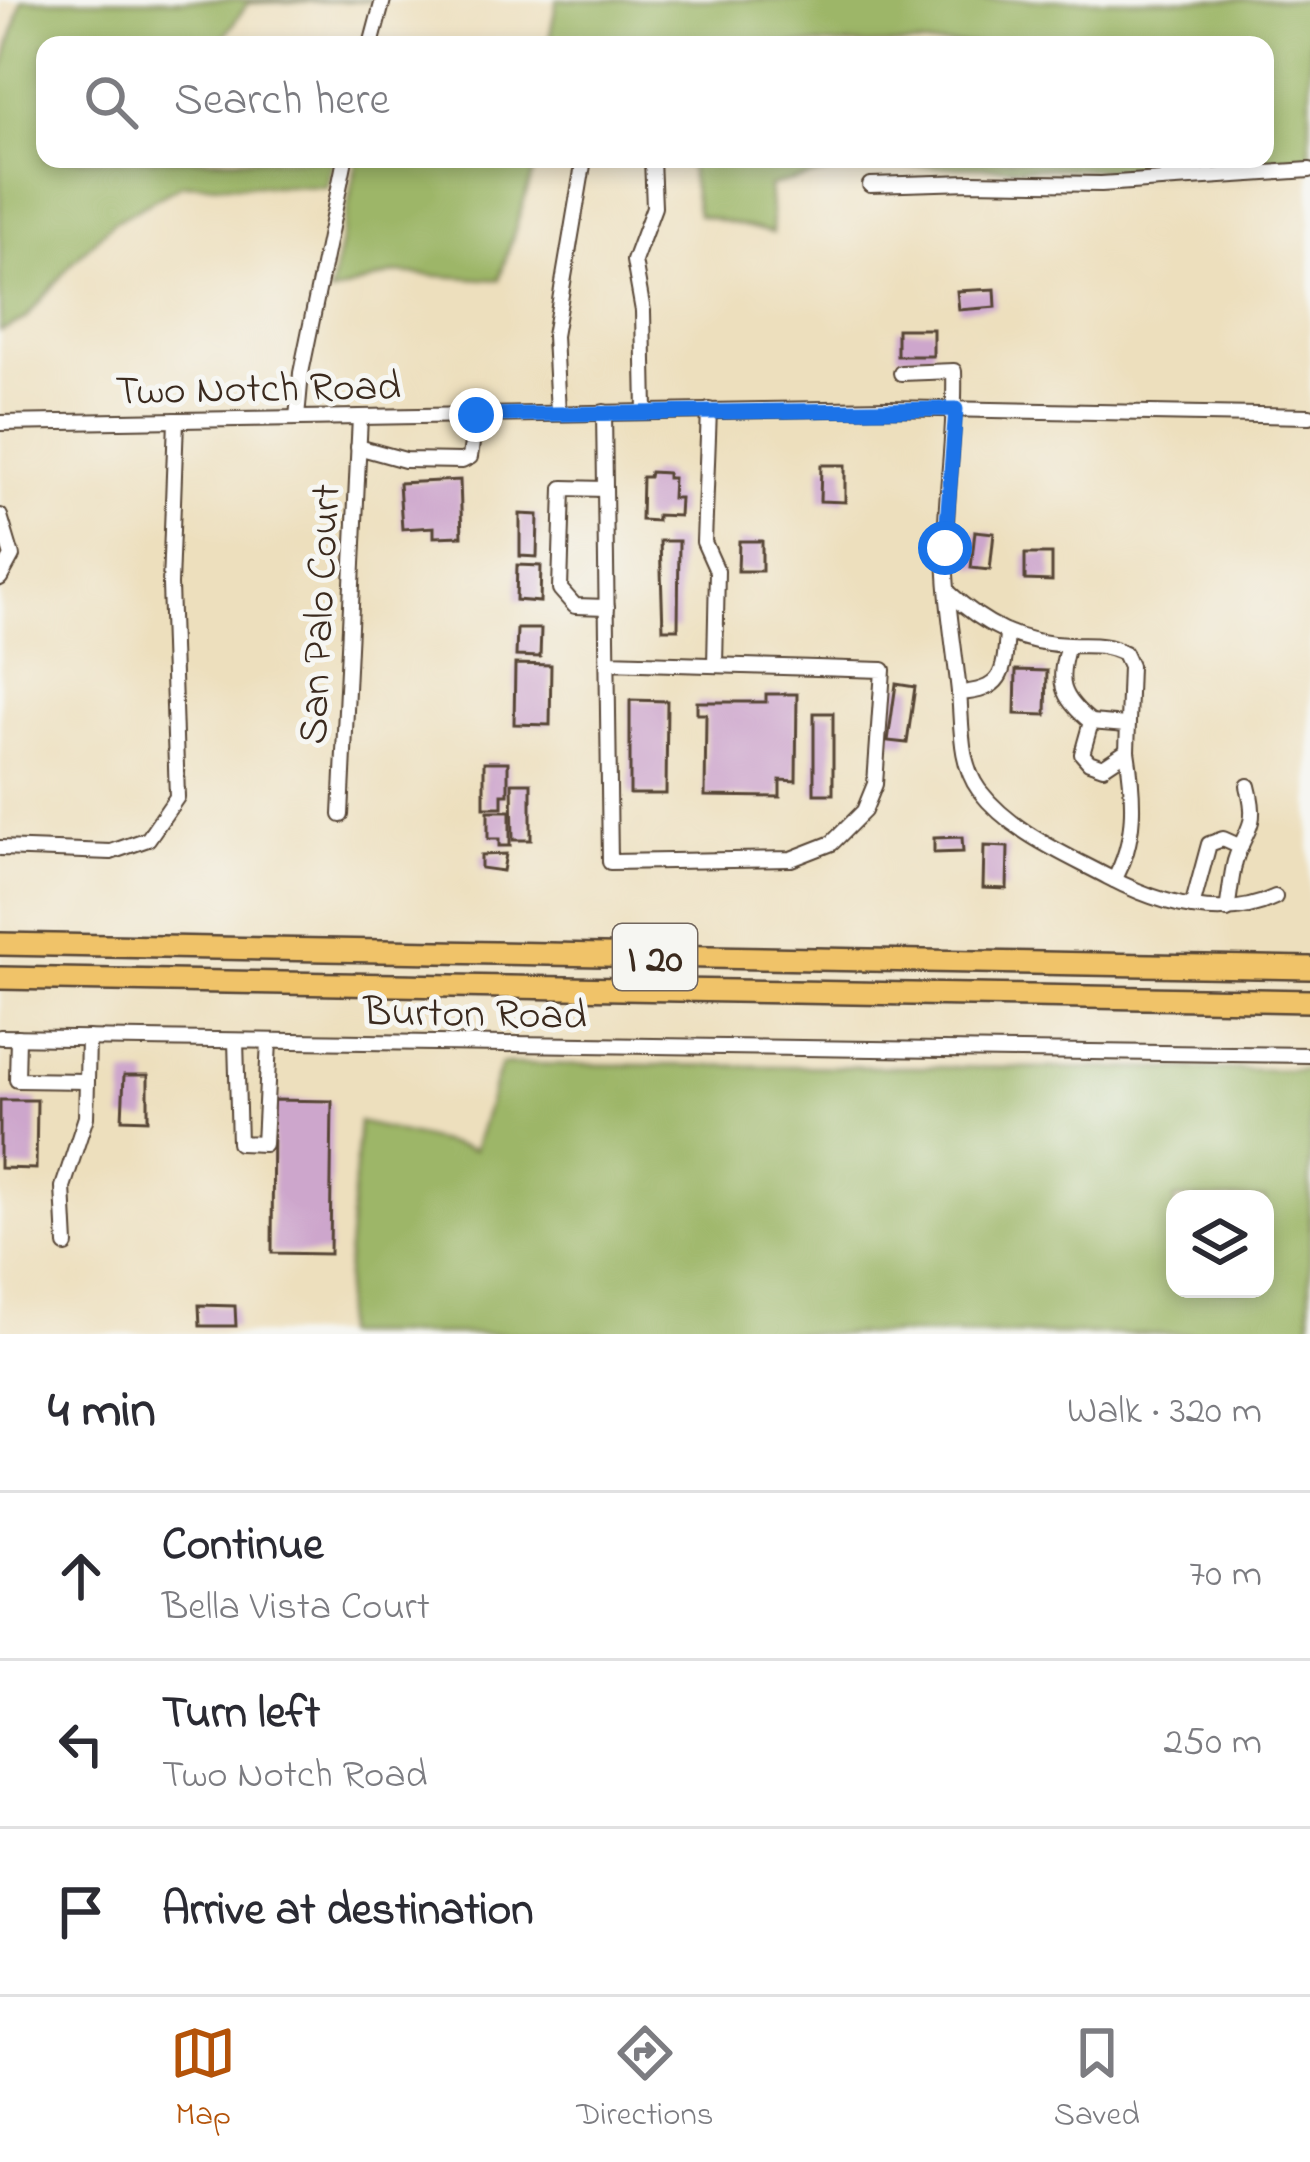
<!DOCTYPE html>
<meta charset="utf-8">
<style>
:root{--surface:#fff;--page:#f7f7f7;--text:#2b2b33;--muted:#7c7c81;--line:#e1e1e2;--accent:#b45309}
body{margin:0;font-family:"Indie Flower",sans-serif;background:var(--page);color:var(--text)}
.controls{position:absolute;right:36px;bottom:36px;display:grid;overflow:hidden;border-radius:24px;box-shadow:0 6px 18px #0003}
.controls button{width:108px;height:108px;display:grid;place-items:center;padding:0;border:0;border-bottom:3px solid var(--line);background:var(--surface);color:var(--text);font:60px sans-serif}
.stop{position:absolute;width:36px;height:36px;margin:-27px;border:9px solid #1a73e8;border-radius:50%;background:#fff}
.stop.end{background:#1a73e8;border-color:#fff;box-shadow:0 3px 12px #0008}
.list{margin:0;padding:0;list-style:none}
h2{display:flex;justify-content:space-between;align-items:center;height:156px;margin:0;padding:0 48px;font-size:51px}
h2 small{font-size:39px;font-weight:400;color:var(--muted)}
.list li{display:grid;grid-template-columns:78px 1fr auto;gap:36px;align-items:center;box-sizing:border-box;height:168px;padding:0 48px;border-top:3px solid var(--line)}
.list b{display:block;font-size:45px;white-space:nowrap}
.list p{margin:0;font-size:39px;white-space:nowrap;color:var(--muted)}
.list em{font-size:39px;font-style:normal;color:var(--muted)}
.icon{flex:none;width:66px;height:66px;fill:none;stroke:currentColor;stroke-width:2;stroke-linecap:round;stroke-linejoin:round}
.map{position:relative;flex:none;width:1310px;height:1334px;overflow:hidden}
.search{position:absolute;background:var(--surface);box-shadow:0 6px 18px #0003;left:36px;right:36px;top:36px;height:132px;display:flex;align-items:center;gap:30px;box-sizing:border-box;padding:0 42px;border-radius:24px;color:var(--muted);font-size:45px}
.sheet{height:660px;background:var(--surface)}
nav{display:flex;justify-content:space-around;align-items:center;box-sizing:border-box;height:168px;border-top:3px solid var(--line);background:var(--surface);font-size:33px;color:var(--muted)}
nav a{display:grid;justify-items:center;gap:6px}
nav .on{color:var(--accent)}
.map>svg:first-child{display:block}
.forest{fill:#9db667;stroke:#6c7042;stroke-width:3;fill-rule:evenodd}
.building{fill:#cda6cc}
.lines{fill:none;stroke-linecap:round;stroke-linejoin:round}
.minor-casing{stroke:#564536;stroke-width:18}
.highway-casing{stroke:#564536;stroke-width:26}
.minor{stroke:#fff;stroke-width:14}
.highway{stroke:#f0c369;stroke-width:21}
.route{stroke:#1a73e8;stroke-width:15}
.labels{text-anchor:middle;stroke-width:10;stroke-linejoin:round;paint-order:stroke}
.shield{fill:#f6f6f2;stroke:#73675e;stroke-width:3}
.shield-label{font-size:39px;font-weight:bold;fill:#3b2a1e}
.street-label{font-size:42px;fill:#3b2a1e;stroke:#f6f6f2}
</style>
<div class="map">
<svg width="1310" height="1334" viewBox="0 0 1310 1334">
<rect width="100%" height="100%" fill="#f6f6f2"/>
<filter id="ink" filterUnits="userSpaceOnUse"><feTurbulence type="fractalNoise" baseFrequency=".00833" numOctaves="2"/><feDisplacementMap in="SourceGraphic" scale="24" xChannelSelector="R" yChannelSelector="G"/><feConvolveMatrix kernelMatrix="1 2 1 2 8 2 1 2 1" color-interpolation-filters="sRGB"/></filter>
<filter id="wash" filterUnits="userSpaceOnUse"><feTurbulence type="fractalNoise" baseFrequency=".004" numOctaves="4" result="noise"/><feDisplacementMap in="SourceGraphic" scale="48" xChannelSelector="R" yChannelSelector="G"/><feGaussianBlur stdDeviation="2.7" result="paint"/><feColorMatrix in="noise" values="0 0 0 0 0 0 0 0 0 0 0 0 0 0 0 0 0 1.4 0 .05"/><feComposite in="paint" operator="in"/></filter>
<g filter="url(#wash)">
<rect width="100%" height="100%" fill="#eddfbd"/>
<g class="forest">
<path d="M22 0H372L248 3 218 45H45V159H332L327 187 182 184 112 223 73 262 25 319 0 331V78Z"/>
<path d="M557 0H1310V158L1111 169 861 165 769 186 773 233 698 215 688 159H1265V45H548Z"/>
<path d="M358 159H537L499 280 395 273 330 294Z"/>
<path d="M501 1064 1310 1070V1334H341L359 1122 474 1150ZM1265 1199V1289H1175V1199Z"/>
</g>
<g id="blocks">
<g class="building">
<path d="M995 289 996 307 959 310 957 291Z"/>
<rect x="897" y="329" width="36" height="27"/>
<path d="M821 465H845V502L820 501Z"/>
<path d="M650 472 667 473V478H673L672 498H680L679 516 657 515V521L641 520 642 477H649Z"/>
<path d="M460 480 462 536 434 537V527L402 529 399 483Z"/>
<path d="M520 514 538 515 537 557 520 556Z"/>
<path d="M975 531 994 533 990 570 971 568Z"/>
<path d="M660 541H679L678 629H663Z"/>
<path d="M739 541H762V571H738Z"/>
<path d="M1025 554H1052V581L1025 580Z"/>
<path d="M517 565 541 566 540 602 516 600Z"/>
<path d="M517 629H541L540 657 516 656Z"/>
<path d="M515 664 551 665 550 725 514 724Z"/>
<path d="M1016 670 1047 671 1046 715 1015 714Z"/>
<path d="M896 684 915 687 907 743 888 741Z"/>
<path d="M766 694H797L796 781 780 780V797L705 796 706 714H697V702H766Z"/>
<path d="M630 700 667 701 666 794H630Z"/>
<rect x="814" y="713" width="19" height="81"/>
<path d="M484 762H508V794H502V807H484Z"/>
<path d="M512 783H531V840H513Z"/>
<path d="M488 811H510V846H499V839H488Z"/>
<path d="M962 837 963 852 934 853V838Z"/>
<path d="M984 846 1008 847 1007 889 983 888Z"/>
<path d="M506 854 503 871 481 868V855Z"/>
<path d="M124 1075H148V1120L122 1119Z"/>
<path d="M0 1100H37L36 1169 0 1168Z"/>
<path d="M273 1100 332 1101 330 1254 272 1253Z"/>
<path d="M199 1305 235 1306 236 1326H200Z"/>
</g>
</g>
</g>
<g filter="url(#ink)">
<use href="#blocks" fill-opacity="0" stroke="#564536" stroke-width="3"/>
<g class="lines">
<defs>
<g id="minor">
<path d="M371 45 383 0"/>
<path d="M870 185 970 182 1101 184 1310 170"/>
<path d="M901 373 954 371C956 430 946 487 945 546 945 594 954 644 959 692 962 724 959 763 979 790 1011 832 1063 853 1108 877 1158 903 1221 923 1275 897"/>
<path d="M709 410 704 542 717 571 715 665"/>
<path d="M645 411 643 311 634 261 654 207 652 159"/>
<path d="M604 412 610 862 791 859 832 843 864 811 875 784 883 670 607 662"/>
<path d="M558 413 554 336 584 159"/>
<path d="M297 418 301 373 345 159"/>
<path d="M0 423 888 408 1310 416"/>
<path d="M358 447 405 460 462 461 470 457 476 415"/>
<path d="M605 489 563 488 560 589 575 606 607 607"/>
<path d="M0 516 12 556 0 578"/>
<path d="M948 592C984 625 1018 643 1069 645 1092 646 1103 643 1124 653L1130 666 1127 751 1103 767 1089 762 1082 754 1091 722C1060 697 1057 682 1068 645"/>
<path d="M959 693C1004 690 1004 673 1007 633"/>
<path d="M1091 722 1126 725"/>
<path d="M341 815 360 417"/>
<path d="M0 848 111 852 148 839 177 797 170 585 176 420"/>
<path d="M1114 880C1137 840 1134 796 1127 751"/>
<path d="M1192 907 1209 844 1223 839 1241 847"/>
<path d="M1227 910C1230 894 1231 877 1235 861 1246 826 1259 828 1248 786"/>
<path d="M0 1037 1310 1055"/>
<path d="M18 1037 17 1080 87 1081 88 1038"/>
<path d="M236 1041 239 1143 264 1144 269 1041"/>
<path d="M66 1245 63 1187 86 1117 87 1081"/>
</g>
<g id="highway">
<path d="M0 944 1310 968"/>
<path d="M0 978 1310 1001"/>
</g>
</defs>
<use href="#minor" class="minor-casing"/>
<use href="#highway" class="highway-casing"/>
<use href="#minor" class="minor"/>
<use href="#highway" class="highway"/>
</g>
</g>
<g class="lines" filter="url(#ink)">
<path class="route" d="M476 415 956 409 945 548"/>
</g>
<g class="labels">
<rect class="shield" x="613" y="924" width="84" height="66" rx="9"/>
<g class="shield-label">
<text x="655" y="971">I 20</text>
</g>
<g class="street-label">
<text transform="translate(258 386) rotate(-1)" y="15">Two Notch Road</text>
<text transform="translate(317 614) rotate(-87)" y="15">San Palo Court</text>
<text transform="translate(475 1011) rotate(1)" y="15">Burton Road</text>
</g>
</g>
</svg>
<div class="controls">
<button><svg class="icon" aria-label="layers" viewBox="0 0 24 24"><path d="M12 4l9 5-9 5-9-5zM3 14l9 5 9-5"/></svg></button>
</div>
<div class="stop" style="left:945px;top:548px"></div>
<div class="stop end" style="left:476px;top:415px"></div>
<div class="search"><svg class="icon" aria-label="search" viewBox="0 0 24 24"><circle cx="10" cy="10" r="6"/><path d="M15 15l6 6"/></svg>Search here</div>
</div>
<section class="sheet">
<h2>4 min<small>Walk · 320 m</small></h2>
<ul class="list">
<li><svg class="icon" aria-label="ahead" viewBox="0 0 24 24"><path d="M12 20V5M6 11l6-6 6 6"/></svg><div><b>Continue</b><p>Bella Vista Court</p></div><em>70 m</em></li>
<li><svg class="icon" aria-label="left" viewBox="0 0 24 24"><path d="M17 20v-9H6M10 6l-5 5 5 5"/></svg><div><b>Turn left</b><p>Two Notch Road</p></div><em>250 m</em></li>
<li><svg class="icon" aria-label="arrive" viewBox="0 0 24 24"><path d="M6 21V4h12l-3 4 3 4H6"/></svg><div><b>Arrive at destination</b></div></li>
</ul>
</section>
<nav>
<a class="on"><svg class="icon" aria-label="map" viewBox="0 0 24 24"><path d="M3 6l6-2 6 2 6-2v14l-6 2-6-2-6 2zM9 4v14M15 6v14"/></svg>Map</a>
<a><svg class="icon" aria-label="directions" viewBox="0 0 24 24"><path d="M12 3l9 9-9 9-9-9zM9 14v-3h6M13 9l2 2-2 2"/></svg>Directions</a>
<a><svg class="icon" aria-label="saved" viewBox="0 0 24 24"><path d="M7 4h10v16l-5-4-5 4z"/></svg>Saved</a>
</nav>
